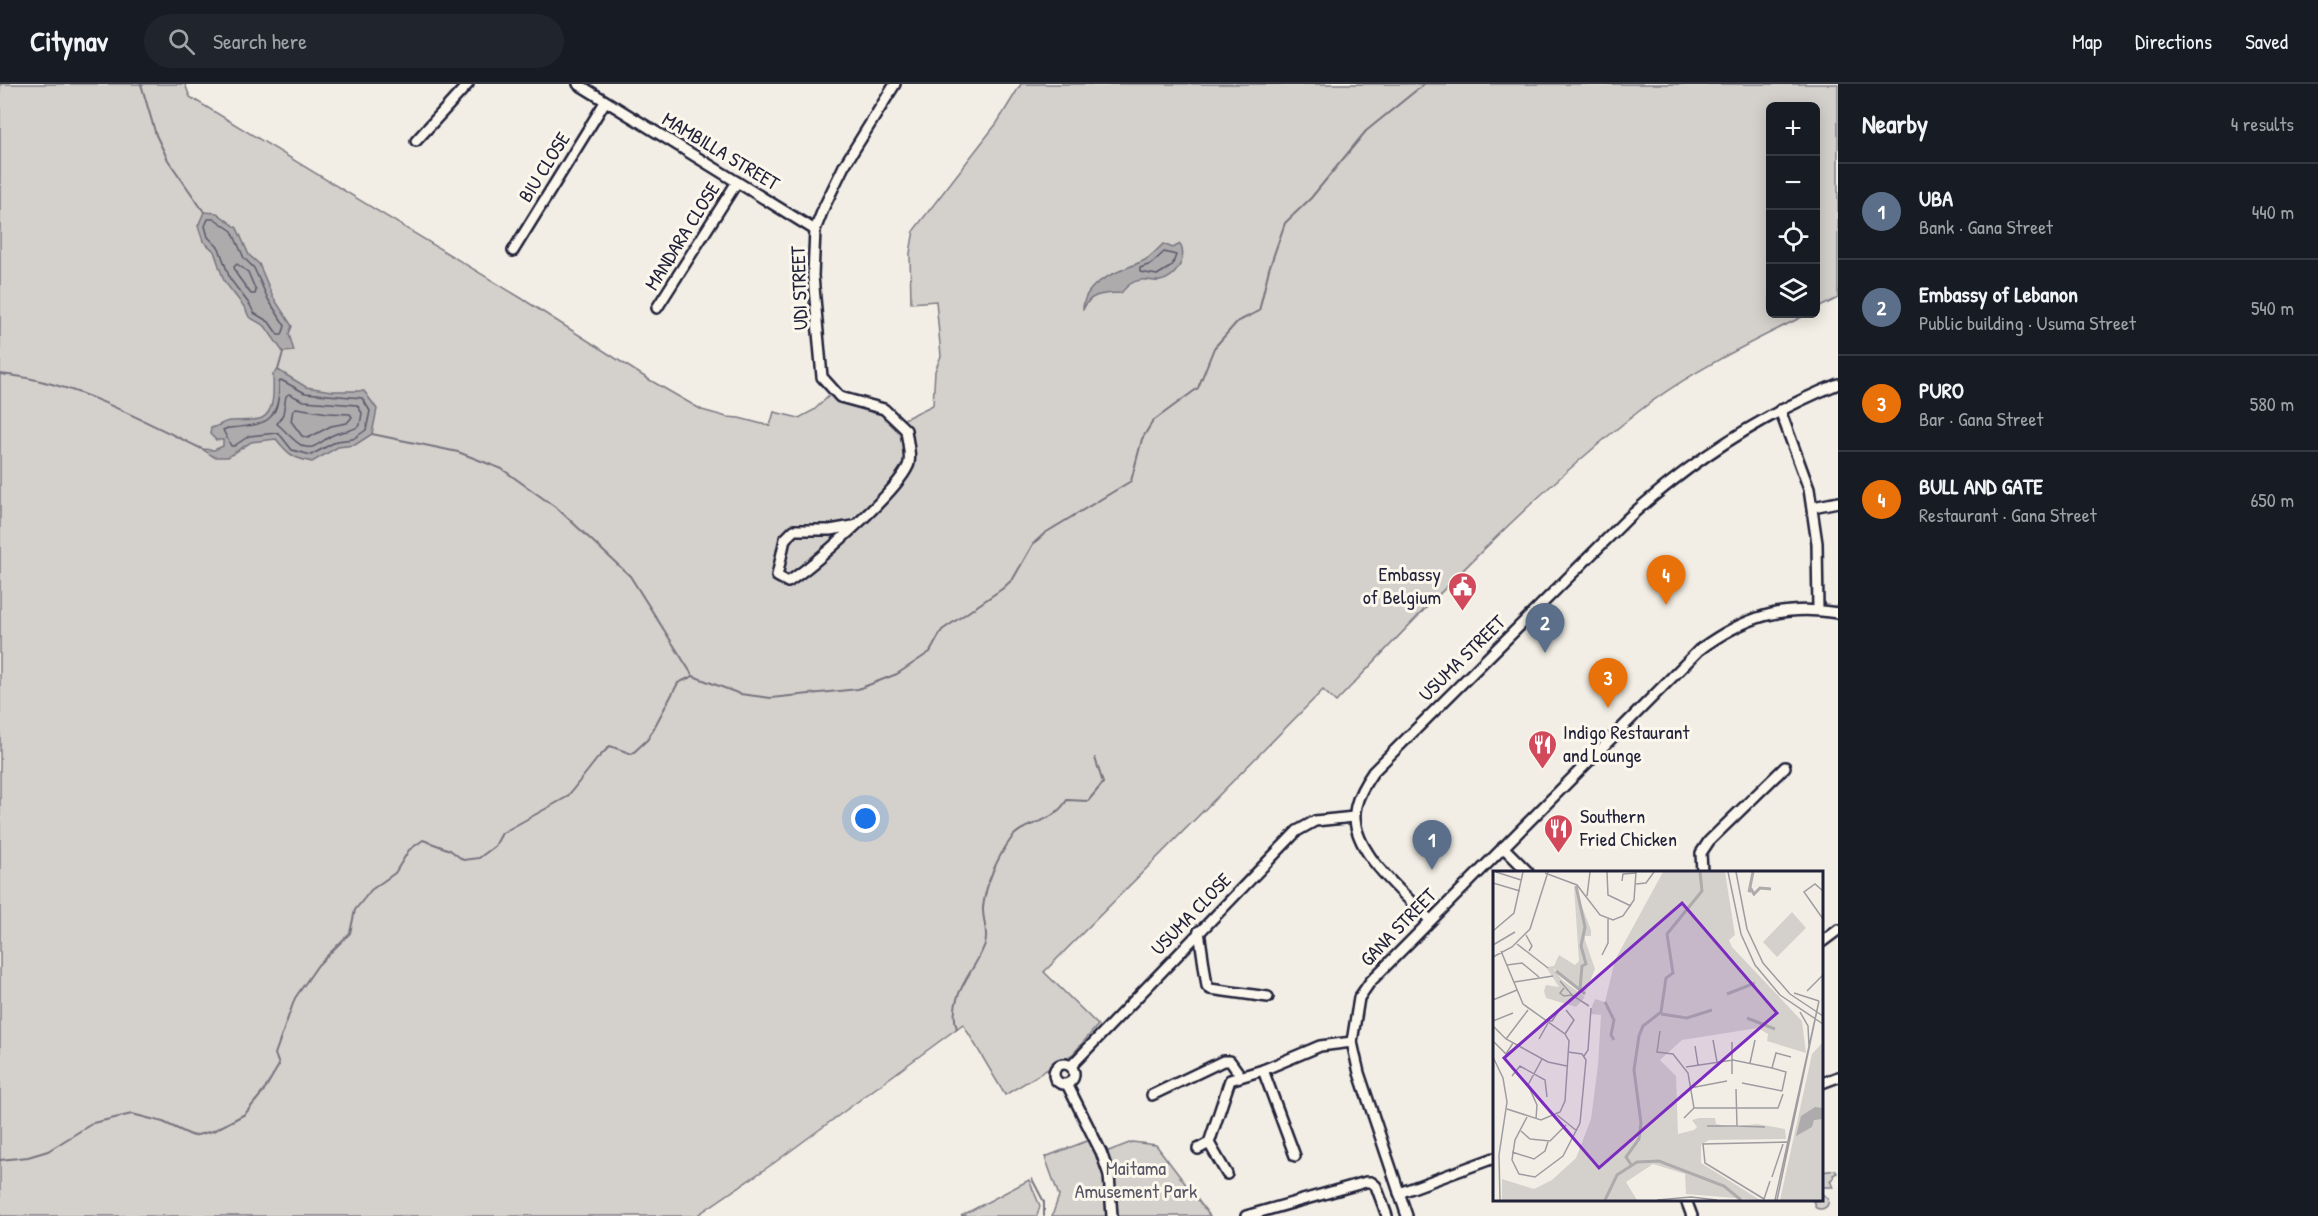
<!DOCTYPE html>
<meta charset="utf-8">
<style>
:root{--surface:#171b24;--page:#20242c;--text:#f1f3f6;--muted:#9ea1a6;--line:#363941;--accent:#d1495b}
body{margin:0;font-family:"Patrick Hand",sans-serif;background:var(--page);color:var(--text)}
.controls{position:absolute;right:18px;top:18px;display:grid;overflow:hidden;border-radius:9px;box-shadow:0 3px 15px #0003}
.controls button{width:54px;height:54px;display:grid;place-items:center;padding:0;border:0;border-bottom:2px solid var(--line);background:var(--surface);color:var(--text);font:30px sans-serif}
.you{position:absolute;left:866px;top:735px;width:21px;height:21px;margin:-15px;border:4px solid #fff;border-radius:50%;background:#1a73e8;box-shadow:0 0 0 9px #1a73e833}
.badge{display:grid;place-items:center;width:39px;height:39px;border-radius:50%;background:var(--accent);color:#fff;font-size:20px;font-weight:700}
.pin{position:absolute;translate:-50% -50px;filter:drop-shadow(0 2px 3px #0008)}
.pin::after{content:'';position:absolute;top:32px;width:21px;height:18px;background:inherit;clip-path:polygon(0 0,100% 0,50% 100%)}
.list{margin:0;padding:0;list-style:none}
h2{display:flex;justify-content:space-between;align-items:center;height:78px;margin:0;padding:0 24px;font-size:26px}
h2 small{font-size:20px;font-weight:400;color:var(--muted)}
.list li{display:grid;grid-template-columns:39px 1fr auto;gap:18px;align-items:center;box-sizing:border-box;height:96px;padding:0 24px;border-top:2px solid var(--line)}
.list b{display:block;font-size:22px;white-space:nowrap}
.list p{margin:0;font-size:20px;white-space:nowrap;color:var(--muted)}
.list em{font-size:20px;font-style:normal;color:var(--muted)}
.icon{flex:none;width:33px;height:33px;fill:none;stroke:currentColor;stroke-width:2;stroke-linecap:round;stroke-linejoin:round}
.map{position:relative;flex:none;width:1838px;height:1132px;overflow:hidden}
header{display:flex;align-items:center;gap:36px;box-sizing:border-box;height:84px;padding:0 30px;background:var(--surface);border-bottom:2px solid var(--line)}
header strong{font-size:28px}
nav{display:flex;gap:33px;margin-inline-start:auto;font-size:21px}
.search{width:420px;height:54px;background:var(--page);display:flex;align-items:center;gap:15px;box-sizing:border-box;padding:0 21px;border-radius:33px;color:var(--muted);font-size:22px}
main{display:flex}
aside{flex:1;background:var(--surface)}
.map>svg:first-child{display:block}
.green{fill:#d4d1cc;stroke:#7b7a84;stroke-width:1.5}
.water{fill:#aeabad;stroke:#76747f;stroke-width:1.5}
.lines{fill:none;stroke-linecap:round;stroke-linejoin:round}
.shore{stroke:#5a5969;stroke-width:1.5}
.stream{stroke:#76747f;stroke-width:2}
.street-casing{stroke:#22223b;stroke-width:14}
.street{stroke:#fbf7ec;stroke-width:9}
.labels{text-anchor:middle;stroke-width:6;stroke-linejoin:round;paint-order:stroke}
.street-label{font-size:20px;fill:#22223b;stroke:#fbf7ec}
.poi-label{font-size:20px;fill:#22223b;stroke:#fbf7ec;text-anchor:start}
.park-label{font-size:20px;fill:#575766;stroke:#fbf7ec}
.inset-river{fill:none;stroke:#aeabad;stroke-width:3}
.inset-road{fill:none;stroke:#9f9ca1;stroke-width:1.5}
.view{fill:#7b2cbf;fill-opacity:0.15;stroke:#7b2cbf;stroke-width:3}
.inset-edge{fill:none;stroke:#22223b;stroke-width:3}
</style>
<header>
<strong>Citynav</strong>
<div class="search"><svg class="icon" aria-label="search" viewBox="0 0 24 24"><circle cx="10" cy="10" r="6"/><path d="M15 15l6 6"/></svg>Search here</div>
<nav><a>Map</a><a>Directions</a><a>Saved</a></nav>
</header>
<main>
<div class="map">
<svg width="1838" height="1132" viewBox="0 0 1838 1132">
<rect width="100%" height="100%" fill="#f2eee5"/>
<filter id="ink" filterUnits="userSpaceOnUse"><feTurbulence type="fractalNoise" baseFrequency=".0167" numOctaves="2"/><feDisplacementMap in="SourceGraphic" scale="12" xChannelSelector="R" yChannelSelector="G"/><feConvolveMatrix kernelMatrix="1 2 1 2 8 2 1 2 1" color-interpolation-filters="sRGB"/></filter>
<g filter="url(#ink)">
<g class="green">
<path d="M0 0H185L190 13 521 214 648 295 702 326 727 333 739 334 770 342 774 328 799 334 814 326 830 311C847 325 846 319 865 323 877 325 886 332 894 340L933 321 935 287 941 272 936 217 911 219 910 169 914 146 997 39 1021 0H1838V214L1816 225V22H1770V230H1808C1753 257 1686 290 1638 328 1528 414 1432 517 1336 618L1323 606 1044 888 1098 941 1073 970 1005 1011 963 940 774 1079 696 1132H0Z"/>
<path d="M1100 1052 1106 1068 1132 1058 1156 1061 1210 1132H1052L1059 1112 1045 1073Z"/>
<path d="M1835 1086 1837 1089 1833 1091 1834 1093 1830 1097 1833 1103H1822V1088Z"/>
<path d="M1029 1096 1040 1122 1037 1132H961Z"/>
<path d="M1822 1110 1828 1114C1830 1122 1824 1127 1816 1124L1813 1117 1822 1116Z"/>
</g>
<g class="water">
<path d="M204 128 217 129 237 144 249 171 259 180 273 213 292 242 289 250 294 267 283 268 265 242 249 233 245 224 224 197 214 167 203 157 198 142Z"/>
<path d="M1163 160 1173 164 1180 160C1188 174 1176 194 1160 197 1154 198 1147 195 1141 196 1132 197 1127 202 1121 209 1104 210 1090 208 1083 226 1083 195 1123 187 1145 176 1152 172 1158 165 1163 160Z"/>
<path d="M278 286 306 303 332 307H364L377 325 372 350 355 361 338 363 312 378C293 374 289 371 276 355L251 358 228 373H214L202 365 214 366 223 362V356H216L210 350 211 344C218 343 222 338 229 337 239 336 253 338 262 334 276 327 273 303 273 290Z"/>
</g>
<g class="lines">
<g class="shore">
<path d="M208 135H215L232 147 244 174 254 184 268 215 285 242 282 251H278L269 238 254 229 250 221 230 195 219 164 208 153 205 142Z"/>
<path d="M1164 168 1176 171 1172 182 1157 191 1140 188V184L1151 180Z"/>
<path d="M237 180 248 188 256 207 255 210H251L237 191 234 183Z"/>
<path d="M281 296 305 309 362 314 370 327 366 346 353 355 337 357 311 371 292 366 281 352 277 349 249 352 234 362H231L223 346 228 344C264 341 280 340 279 298Z"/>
<path d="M289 310 304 317 357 321 362 329 360 341C351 349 343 346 333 351 326 354 319 361 312 363 299 366 287 347 277 340L283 330 286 312Z"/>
<path d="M296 324 328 329 350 330 352 333 347 339 331 342 308 354 302 352 291 337 293 326Z"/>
</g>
<g class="stream">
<path d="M141 0 156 51 168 76 204 128"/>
<path d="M278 286 283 268"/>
<path d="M0 290C73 297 137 334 202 365"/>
<path d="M372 350 458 368 502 385 558 425 630 492 693 592"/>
<path d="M957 945C946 912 975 888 985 860 989 849 982 834 983 823 986 799 997 774 1011 755 1023 737 1051 742 1067 716L1088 717 1103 699 1095 674"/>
<path d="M0 1076 28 1073 48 1067 93 1039 132 1030 163 1038 193 1052 213 1047 245 1030 263 1008 279 981 275 970 295 914 318 881 350 849 355 826 371 806 395 789 409 766 423 756 450 766 463 776 479 774 495 762 502 749 567 713 597 675 610 662 632 670 648 655 678 599 693 592 740 610 771 614 858 605 897 590 930 568 942 546 1002 505 1013 495 1033 460 1045 449 1131 397 1142 355 1153 337 1198 304 1214 264 1237 238 1259 227 1269 185 1285 139 1311 114 1366 47 1424 0"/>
<path d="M1032 1095 1044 1118V1132"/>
</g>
<defs>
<g id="street">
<path d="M578 0 815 146"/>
<path d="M416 57 468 0"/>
<path d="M513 167 605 18"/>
<path d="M657 224 737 98"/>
<path d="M1780 326 1809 405 1817 459 1818 526"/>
<path d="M1813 423 1838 418"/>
<path d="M853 442 830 446H794L785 455 777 492 788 498C814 481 896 409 908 382 912 374 907 356 906 346L884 325 840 313 822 293 813 192 815 146 824 123 844 82 895 0"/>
<path d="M1503 763 1528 788"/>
<path d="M1702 788 1701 769 1709 757 1785 683"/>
<path d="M1430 836C1403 808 1346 764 1356 722 1359 709 1366 698 1373 688L1627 435C1690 378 1759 332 1838 300"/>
<path d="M1199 847 1207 902 1210 905 1268 913"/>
<path d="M1822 858 1838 846"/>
<circle cx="1064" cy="990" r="10"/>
<path d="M1071 982 1297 747 1315 737 1354 733"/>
<path d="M1263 986 1295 1072"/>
<path d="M1822 999 1838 993"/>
<path d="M1067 1000 1101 1068 1109 1091 1112 1132"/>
<path d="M1152 1011 1223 977H1230L1240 991"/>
<path d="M1198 1065 1209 1059"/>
<path d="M1227 1090 1209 1059 1230 996 1263 986 1320 962 1352 958"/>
<path d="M1399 1109 1494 1074"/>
<path d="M1686 1116 1692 1132"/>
<path d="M1246 1132 1366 1098H1371L1376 1102 1387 1132"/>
<path d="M1407 1132 1359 989 1352 958 1359 914 1370 898 1699 566C1744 533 1783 520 1838 529"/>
</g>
</defs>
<use href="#street" class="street-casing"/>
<use href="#street" class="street"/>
</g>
</g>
<defs>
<symbol id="civic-pin" viewBox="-11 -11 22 30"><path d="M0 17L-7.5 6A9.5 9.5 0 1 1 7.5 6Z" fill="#d1495b" stroke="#fbf7ec"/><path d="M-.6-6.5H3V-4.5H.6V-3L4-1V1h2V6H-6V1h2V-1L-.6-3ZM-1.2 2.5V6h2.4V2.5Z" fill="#fff"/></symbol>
<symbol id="restaurant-pin" viewBox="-11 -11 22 30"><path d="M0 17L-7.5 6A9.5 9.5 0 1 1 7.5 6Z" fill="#d1495b" stroke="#fbf7ec"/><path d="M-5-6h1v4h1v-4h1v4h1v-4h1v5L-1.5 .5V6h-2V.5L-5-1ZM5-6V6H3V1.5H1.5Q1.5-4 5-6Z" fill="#fff"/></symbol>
</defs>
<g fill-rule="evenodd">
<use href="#civic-pin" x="1446" y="486" width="33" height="45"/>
<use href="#restaurant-pin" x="1526" y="644" width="33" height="45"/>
<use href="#restaurant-pin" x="1542" y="728" width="33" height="45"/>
</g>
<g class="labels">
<g class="street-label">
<text transform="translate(721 67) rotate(31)" y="7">MAMBILLA STREET</text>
<text transform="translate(544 83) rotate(-58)" y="7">BIU CLOSE</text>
<text transform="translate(682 152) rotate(-58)" y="7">MANDARA CLOSE</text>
<text transform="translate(799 204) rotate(-92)" y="7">UDI STREET</text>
<text transform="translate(1462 574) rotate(-45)" y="7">USUMA STREET</text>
<text transform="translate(1191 830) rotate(-46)" y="7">USUMA CLOSE</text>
<text transform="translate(1398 843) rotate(-46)" y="7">GANA STREET</text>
</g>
<g class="poi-label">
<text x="1441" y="497" text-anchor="end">Embassy<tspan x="1441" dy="23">of Belgium</tspan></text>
<text x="1563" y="655">Indigo Restaurant<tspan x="1563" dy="23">and Lounge</tspan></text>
<text x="1580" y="739">Southern<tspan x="1580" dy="23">Fried Chicken</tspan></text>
</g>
<g class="park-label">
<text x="1136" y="1091">Maitama<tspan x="1136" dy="23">Amusement Park</tspan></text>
</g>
</g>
<g transform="translate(1493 787)">
<rect width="330" height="330" fill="#f2eee5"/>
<path d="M170 1H232L242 64 236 69 239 76 309 150 313 182 274 170 275 163 265 157 189 169 167 189 183 205 185 263 201 259 204 256 199 249 206 247H222L223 253 239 256 264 253 292 258 293 268 216 269 208 274V292L267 329 193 323 192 303 160 293 133 311 144 329H9V308L41 318 59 309 83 287 98 248 105 194 108 144 98 143V138L102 128 112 131 122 89ZM81 15 98 59V65H92V69L102 98 92 122 60 97 69 109 92 126 83 136 53 127 51 120 53 114 66 116 53 96 61 95 66 84 82 94 86 90ZM299 41 313 57 284 86 270 71ZM330 171V329H287L319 183Z" fill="#d4d1cc"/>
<path d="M322 236 330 237V248L321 249 319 256 303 265 308 245Z" fill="#aeabad"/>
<path class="inset-river" d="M260 1 256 21 258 18 261 23 267 17 278 18M83 15 92 56 88 75 93 93 89 95 87 118M63 100 92 123M234 123 262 112M112 131 121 149 118 164 121 169M168 143 194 147 219 139M254 147 282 158M139 295 133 286 146 268 148 252 141 199 146 165 150 155 168 141 173 107 180 102 174 63 209 20 207 1M112 329 124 304 144 291 166 290 231 315 248 329"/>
<path class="inset-road" d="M3 1 28 9M114 1 115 24 138 35M235 1 248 63 262 94 287 124 330 153M243 1 254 58 270 92 297 123 330 145M52 2 84 14 107 44 120 49 130 45 141 29 143 1M129 10 130 3 143 2M0 12 27 20M143 13 153 12 161 1M330 20 322 13 311 21 330 48M94 25 97 1M0 60 21 42 30 1M33 64 39 75 36 80M24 73 55 97M0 74 22 61M8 80 30 133 72 163 76 170 72 230 67 241 48 249 14 238M109 84 115 72V48M0 86 19 76 37 58 55 1M14 94 29 92 46 106M67 110 79 124M21 111 60 105M71 117 67 122 71 125 79 124 96 135M314 120 330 104M301 122 326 130M0 129 24 119M307 141 315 155 316 175M0 150 20 142M56 150H59L69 135M0 155 13 168 55 191 74 195M167 160 164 181 180 183 195 202 201 237 191 247M72 163 81 149 73 139M13 168 35 139M46 168 55 152M220 169 224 191M0 170 13 183 20 172M202 175 205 194M91 185 95 179 98 137M0 186 10 207 14 231 6 284 7 329M257 192 262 169M193 196 240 189 279 197 293 201 289 220M279 197 283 182 298 186M239 203V171M19 205 27 195 52 209 54 226M249 212 289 220M197 217 234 210M243 218 244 255 272 256M201 237H285L290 223M64 244 84 260M34 246 22 269 19 289 26 303 42 306 70 285 87 252 93 189 89 183 75 181M43 248 44 234 35 214 49 188M214 255H244M28 260 37 268 57 270 73 254M19 281 41 288 52 280 55 271M279 306 290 273M277 310 271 328 212 292 210 273 294 271M164 329 198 326 224 329M282 329 326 130 284 329"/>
<path class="view" d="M189 32 284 142 106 297 11 187Z"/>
<rect width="330" height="330" class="inset-edge"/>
</g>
</svg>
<div class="controls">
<button>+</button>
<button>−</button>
<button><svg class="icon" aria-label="locate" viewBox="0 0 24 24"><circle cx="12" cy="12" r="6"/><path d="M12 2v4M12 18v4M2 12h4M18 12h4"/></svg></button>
<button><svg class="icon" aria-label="layers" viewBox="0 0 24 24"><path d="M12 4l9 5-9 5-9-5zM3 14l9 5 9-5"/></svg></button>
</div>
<div class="you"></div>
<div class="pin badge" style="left:1432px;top:786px;background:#5c6f8a">1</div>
<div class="pin badge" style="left:1545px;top:569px;background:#5c6f8a">2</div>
<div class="pin badge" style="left:1608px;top:624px;background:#e8710a">3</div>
<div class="pin badge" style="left:1666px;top:521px;background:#e8710a">4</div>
</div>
<aside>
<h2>Nearby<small>4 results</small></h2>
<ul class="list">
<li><span class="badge" style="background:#5c6f8a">1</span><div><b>UBA</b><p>Bank · Gana Street</p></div><em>440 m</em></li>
<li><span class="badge" style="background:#5c6f8a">2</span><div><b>Embassy of Lebanon</b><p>Public building · Usuma Street</p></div><em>540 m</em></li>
<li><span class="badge" style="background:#e8710a">3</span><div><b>PURO</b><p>Bar · Gana Street</p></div><em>580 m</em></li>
<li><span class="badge" style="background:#e8710a">4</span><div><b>BULL AND GATE</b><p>Restaurant · Gana Street</p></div><em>650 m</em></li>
</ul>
</aside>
</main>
